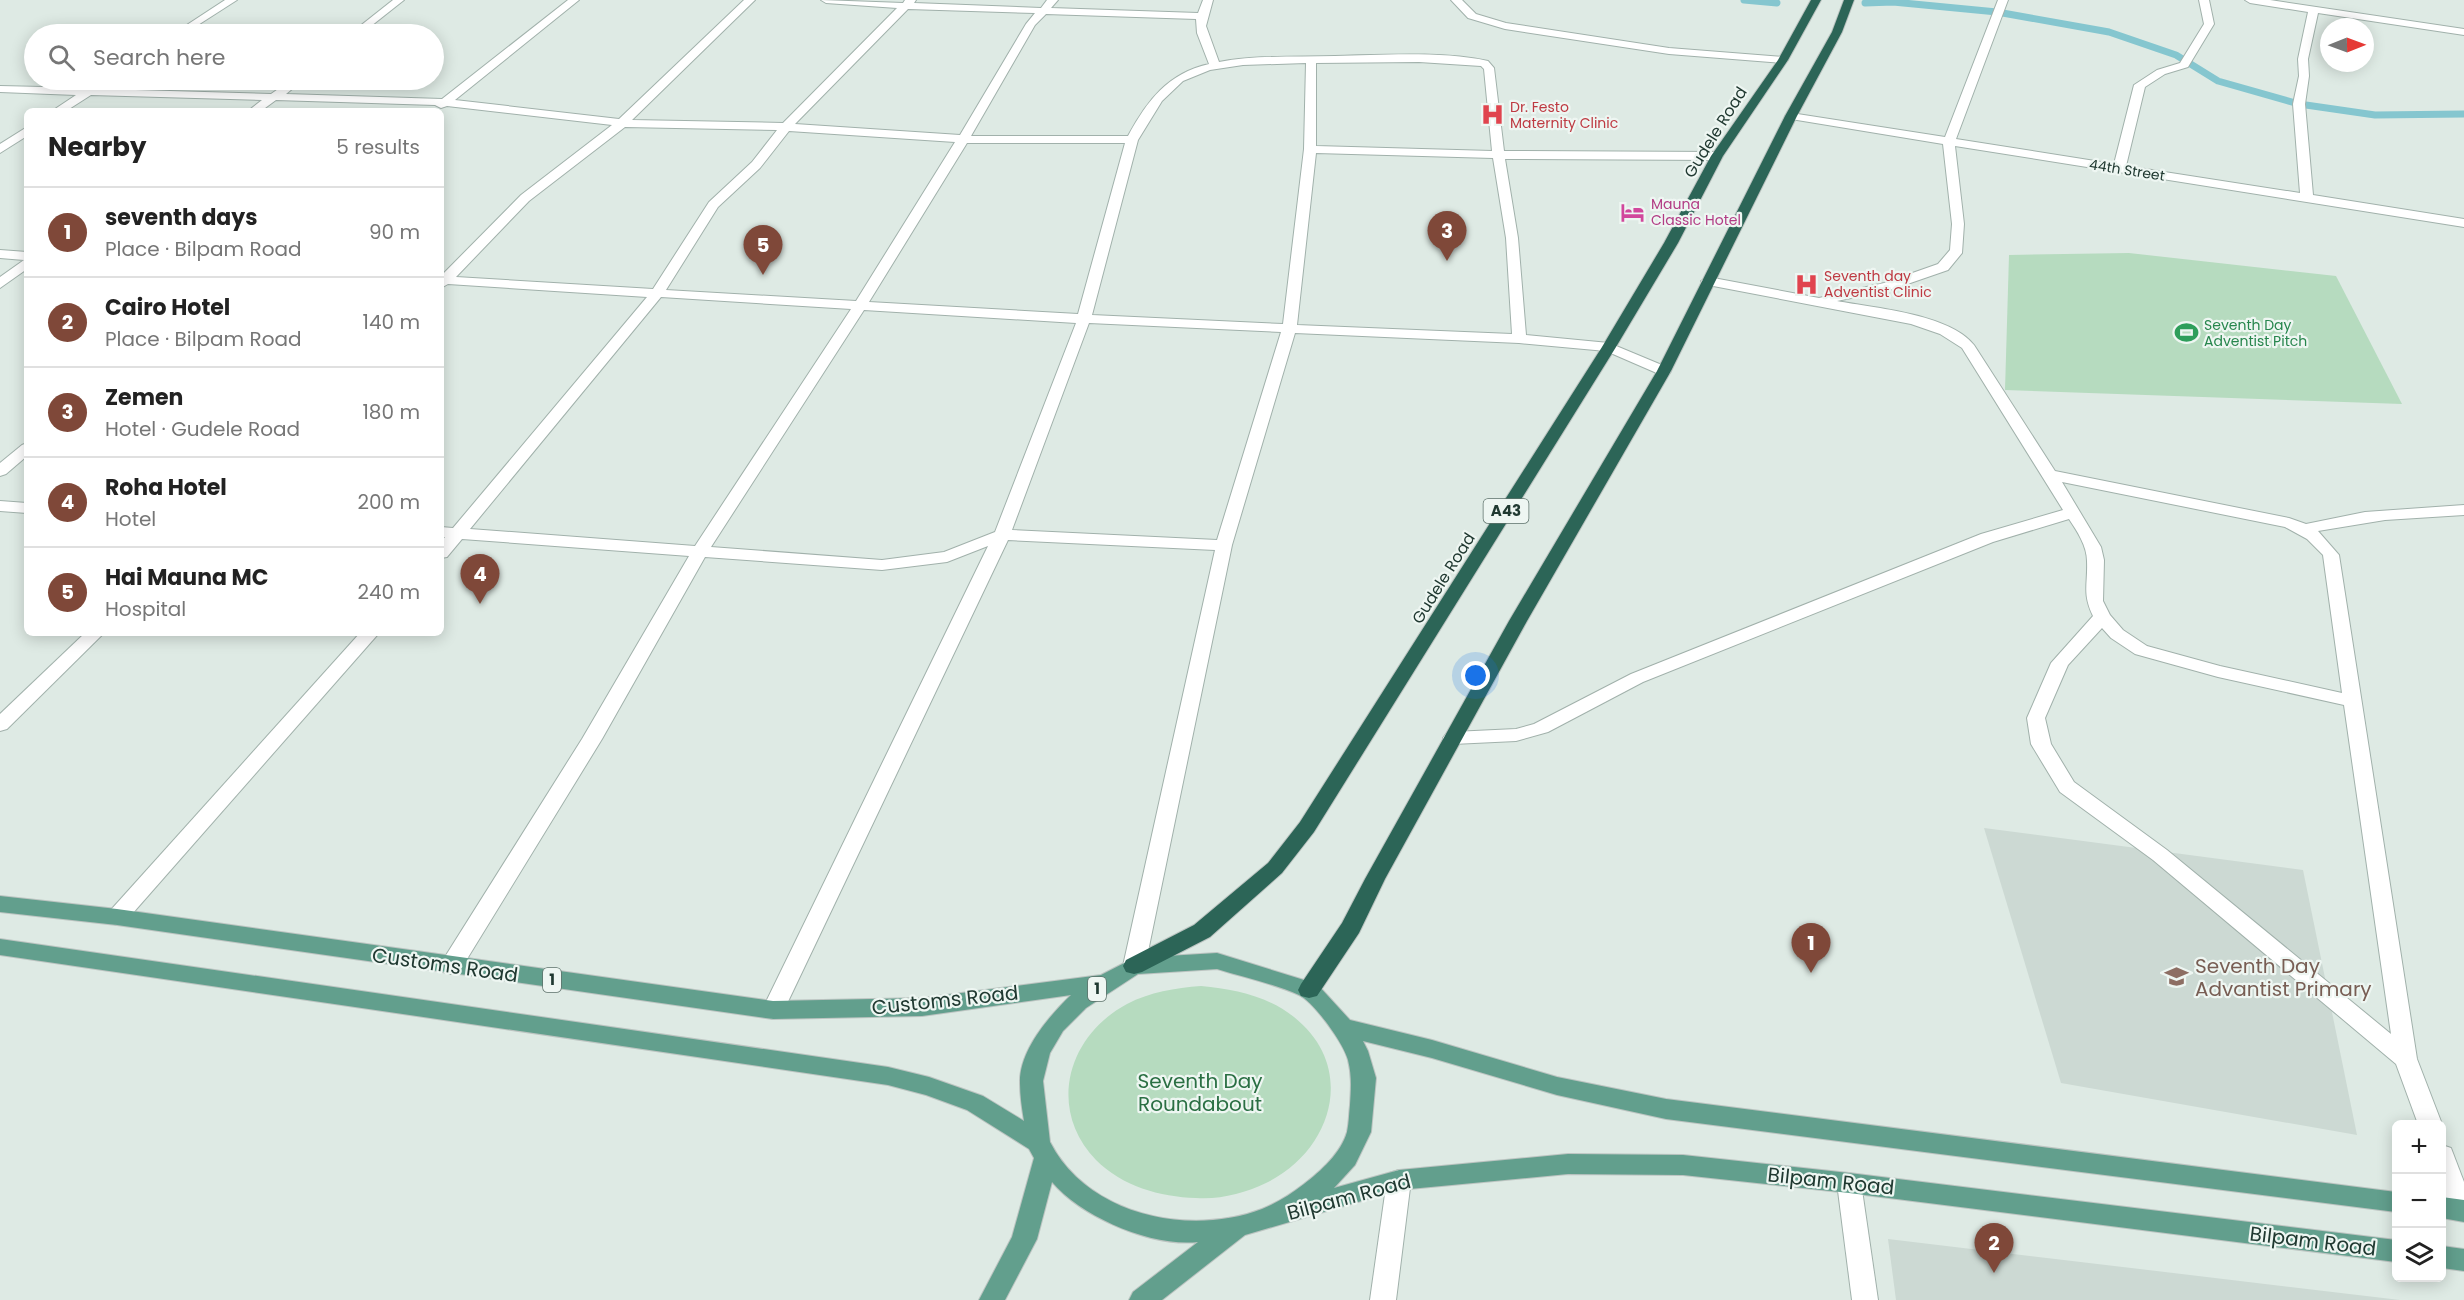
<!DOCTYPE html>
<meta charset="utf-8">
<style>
:root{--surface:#fff;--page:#f2f2f2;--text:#222;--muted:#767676;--line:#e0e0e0;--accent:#7f4839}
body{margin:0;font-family:Poppins,sans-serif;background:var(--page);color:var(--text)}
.controls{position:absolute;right:18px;bottom:18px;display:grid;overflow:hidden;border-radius:9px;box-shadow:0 3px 15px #0003}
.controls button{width:54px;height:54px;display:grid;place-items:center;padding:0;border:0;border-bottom:2px solid var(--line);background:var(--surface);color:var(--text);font:30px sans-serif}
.compass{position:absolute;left:2320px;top:18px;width:54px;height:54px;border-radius:50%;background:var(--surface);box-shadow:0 3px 15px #0003;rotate:89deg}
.you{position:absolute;left:1476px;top:676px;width:21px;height:21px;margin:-15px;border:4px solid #fff;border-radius:50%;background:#1a73e8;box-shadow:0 0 0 9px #1a73e833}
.badge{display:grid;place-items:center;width:39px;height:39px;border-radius:50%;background:var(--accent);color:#fff;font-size:20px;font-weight:700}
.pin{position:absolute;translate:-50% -50px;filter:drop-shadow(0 2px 3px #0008)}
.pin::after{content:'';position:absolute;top:32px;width:21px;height:18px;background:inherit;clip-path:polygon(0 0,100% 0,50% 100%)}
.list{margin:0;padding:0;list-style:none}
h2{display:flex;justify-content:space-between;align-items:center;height:78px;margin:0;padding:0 24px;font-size:26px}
h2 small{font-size:20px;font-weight:400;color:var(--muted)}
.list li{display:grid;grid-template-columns:39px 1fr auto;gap:18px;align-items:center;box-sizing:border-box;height:90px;padding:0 24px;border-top:2px solid var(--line)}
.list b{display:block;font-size:22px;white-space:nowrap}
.list p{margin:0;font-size:20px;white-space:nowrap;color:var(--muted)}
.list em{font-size:20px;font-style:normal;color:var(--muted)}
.icon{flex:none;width:33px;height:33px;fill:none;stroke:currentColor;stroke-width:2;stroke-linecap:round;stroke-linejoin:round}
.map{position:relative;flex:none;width:2464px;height:1300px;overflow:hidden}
.search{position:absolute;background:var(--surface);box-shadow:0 3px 15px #0003;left:24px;top:24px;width:420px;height:66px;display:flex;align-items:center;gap:15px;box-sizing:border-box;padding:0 21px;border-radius:33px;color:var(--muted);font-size:22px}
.panel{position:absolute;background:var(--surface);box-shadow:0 3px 15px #0003;left:24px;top:108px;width:420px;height:528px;border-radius:9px}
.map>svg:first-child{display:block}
.built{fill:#ccd9d3}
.green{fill:#b6dbbf}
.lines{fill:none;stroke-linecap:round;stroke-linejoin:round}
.stream{stroke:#85c6cf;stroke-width:7}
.minor-casing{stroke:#a1b1ab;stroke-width:2}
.major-casing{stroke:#bcc4c1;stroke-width:2}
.highway-casing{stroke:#bcc4c1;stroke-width:2}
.minor{fill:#fff;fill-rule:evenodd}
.major{fill:#629f8d;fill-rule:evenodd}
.highway{fill:#2c6557;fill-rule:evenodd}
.labels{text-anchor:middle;stroke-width:4.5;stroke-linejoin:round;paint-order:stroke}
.far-health-label{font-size:14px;fill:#be3a42;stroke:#eef6f2;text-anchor:start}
.far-street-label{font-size:14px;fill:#203931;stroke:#eef6f2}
.far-hotel-label{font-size:14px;fill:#b23c85;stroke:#eef6f2;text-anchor:start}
.far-leisure-label{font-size:14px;fill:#27864d;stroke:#eef6f2;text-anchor:start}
.shield{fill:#eef6f2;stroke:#5e726b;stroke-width:1.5}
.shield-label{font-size:15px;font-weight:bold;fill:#203931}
.street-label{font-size:16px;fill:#203931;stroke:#eef6f2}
.near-street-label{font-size:20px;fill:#203931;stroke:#eef6f2}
.near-education-label{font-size:20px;fill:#785e54;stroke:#eef6f2;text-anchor:start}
.near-park-label{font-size:20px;fill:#2a6f43;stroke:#eef6f2}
</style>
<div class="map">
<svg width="2464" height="1300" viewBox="0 0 2464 1300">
<rect width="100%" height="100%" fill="#deeae4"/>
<g class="built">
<path d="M1984 828 2303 870 2357 1135 2061 1083Z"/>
<path d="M1888 1239 2400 1300H1896Z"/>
</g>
<g class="green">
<path d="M2129 253 2336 276 2402 404 2005 390 2009 255Z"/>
<path d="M1201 986C1235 989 1267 996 1294 1017 1358 1068 1332 1151 1266 1183 1245 1193 1219 1200 1196 1198 1160 1197 1122 1186 1096 1160 1047 1109 1067 1036 1127 1004 1150 992 1175 988 1201 986Z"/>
</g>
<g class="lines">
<g class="stream">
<path d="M1744 0 1777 3"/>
<path d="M1865 3 1893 2 1997 12 2109 32 2176 55 2218 81 2299 104 2375 115 2464 114"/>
</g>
<defs>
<g id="minor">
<path d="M225 0H237L184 34H173Z"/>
<path d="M393 0H404L361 34H350Z"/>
<path d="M568 0H579L455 100 619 119 744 0H755L632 120 783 123 897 8 826 3 821 0 903 3 905 0H916L914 3 1041 8 1047 0H1058L1051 8 1198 13 1203 0H1213L1206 26 1219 62C1256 55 1296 57 1335 56 1381 55 1443 51 1488 61L1494 68 1504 151 1717 152 1723 156 1717 160 1505 159 1518 238 1526 335 1609 343 1669 368 1671 371 1669 374H1659L1606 351 1519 343 1295 333 1232 545 1145 966 1142 972 1134 974 1126 972 1123 966 1215 550 1008 540 784 1010 781 1016 773 1019 765 1016 762 1010 988 546 947 562 882 570 705 557 602 739 459 972 451 974 443 972 440 966 443 960 582 739 689 556 462 539 447 557 441 558V542L445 537H441V527L453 528 647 297 448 284 441 288V276L521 195 612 125 447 106 441 108 435 105 276 100 261 111H248L262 100 91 95 66 111H52L76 95 0 92V86L86 88 100 80H112L101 89 271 94 291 80H303L286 94 442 99ZM908 9 1035 13 1026 24 960 135 795 124ZM1046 14 1196 19 1197 33 1209 64C1168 73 1147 101 1128 136H971L1035 25ZM1419 62 1481 66 1484 69 1492 151 1316 146V63ZM1306 63 1304 149 1283 324 1092 315 1138 140 1162 101 1183 81 1210 70 1243 65ZM625 127 777 130 752 162 709 202 653 289 456 277 529 201ZM789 131 955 142 856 301 666 290 718 207 760 168ZM967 143H1125L1078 314 869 302ZM1316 153 1493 158 1506 238 1512 334 1297 325ZM661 297 851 309 695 546 470 529ZM864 310 1076 323 995 532 944 552 882 560 711 547ZM1089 323 1281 332 1217 540 1012 530Z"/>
<path d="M1451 0H1462L1476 14 1506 23 1669 48 1783 57 1788 60 1783 63 1669 54 1505 29 1468 18Z"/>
<path d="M1998 0H2008L1956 139 2114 164 2134 85 2157 70 2180 63 2204 24 2199 0H2209L2214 24 2188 67 2165 74 2145 87 2126 166 2300 193 2293 104 2299 76 2298 59 2308 12 2250 3 2245 0H2270L2464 29V35L2318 13 2308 59 2309 76 2305 104 2313 195 2464 219V227L1955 146 1964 224 1962 253 1948 270 1893 289 1837 301C1874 308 1950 314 1974 345L2055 471 2289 518 2306 524 2365 512 2464 505V515L2385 520 2318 531 2339 555 2417 1059 2442 1124V1125L2418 1124 2396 1064 2153 860 2060 792 2057 787 2031 744 2027 718 2051 663 2093 616C2082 593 2088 585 2087 561 2087 546 2077 531 2069 519L1993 542 1643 682 1548 732 1516 741 1453 744 1446 742 1443 738 1446 734 1453 732 1516 729 1534 724 1631 674 1981 534 2063 510 1962 348 1940 334 1911 324 1708 285 1701 281 1708 277 1819 298 1884 283 1938 264 1950 250 1952 224 1943 144 1791 119 1785 116 1791 113 1945 137ZM2062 482 2285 527 2307 539 2323 555 2342 693 2220 666 2147 646 2123 630 2110 615 2103 601 2104 560 2101 547ZM2102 628 2111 638 2135 654 2218 677 2344 705 2391 1034 2167 850 2074 782 2051 744 2045 718 2068 665Z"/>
<path d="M27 127V136L0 153V144Z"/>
<path d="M0 250 27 252V269L0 288V277L24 260 0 258Z"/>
<path d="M27 443V456L6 474 0 476V463L22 445Z"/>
<path d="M0 501 27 503V513L0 511Z"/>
<path d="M85 633H104L7 729 0 731V714Z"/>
<path d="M360 633H379L125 922 117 925 109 922 106 917 109 912Z"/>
<path d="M2442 1145 2451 1148 2464 1182V1221L2453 1218 2442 1188Z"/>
<path d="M1399 1170 1408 1173 1411 1180 1396 1300H1370L1387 1180 1390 1173Z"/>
<path d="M1849 1173 1858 1176 1861 1183 1878 1300H1852L1837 1183 1840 1176Z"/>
</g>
<g id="major">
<path d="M0 896 117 909 773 1001 922 998 1101 975 1134 958 1217 953 1317 984 1350 1020 1432 1040 1557 1077 1666 1099 2396 1192V1212L1666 1119 1557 1095 1432 1058 1363 1041 1368 1051 1376 1078 1371 1132 1355 1165 1334 1188 1399 1170 1568 1154 1683 1155 1849 1173 2396 1240V1262L1849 1193 1683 1175 1568 1174 1399 1190 1245 1235 1162 1300H1129L1133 1292 1198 1242C1151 1247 1082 1217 1052 1182L1037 1239 1005 1300H979L1012 1237 1034 1158 1029 1149 967 1110 926 1095 888 1085 0 955V939L888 1067 929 1077 983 1096 1024 1121C1022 1109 1020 1096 1020 1083 1019 1051 1049 1016 1071 995L922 1016 773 1019 117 925 0 912ZM1217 969C1243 977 1275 984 1299 995 1314 1002 1344 1044 1348 1060 1352 1076 1351 1088 1350 1105 1349 1113 1349 1123 1347 1132 1341 1153 1321 1171 1304 1184 1291 1194 1277 1203 1262 1209 1189 1237 1087 1215 1050 1142L1043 1081 1050 1053 1063 1031 1086 1008 1138 974Z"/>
<path d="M2442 1197 2464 1200V1222L2442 1218Z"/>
<path d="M2442 1246 2464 1249V1271L2442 1268Z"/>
</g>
<g id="highway">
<path d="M1811 0H1821L1788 60 1723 156 1678 243 1616 347 1314 832 1282 873 1210 937 1142 972 1134 974 1126 972 1123 966 1126 960 1194 925 1268 863 1300 822 1602 347 1664 243 1711 156 1778 60Z"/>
<path d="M1844 0H1854L1842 32 1797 116 1671 371 1527 621 1385 879 1359 933 1317 996 1309 998 1301 996 1298 990 1301 984 1342 923 1365 879 1509 621 1657 371 1785 116 1832 32Z"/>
</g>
</defs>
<use href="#minor" class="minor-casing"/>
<use href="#major" class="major-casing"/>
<use href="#highway" class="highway-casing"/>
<use href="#minor" class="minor"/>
<use href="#major" class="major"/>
<use href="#highway" class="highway"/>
</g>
<defs>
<symbol id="hospital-bare" viewBox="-9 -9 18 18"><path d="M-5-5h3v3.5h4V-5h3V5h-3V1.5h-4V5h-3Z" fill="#e0444e" stroke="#eef6f2" stroke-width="2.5" paint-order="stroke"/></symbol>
<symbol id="hotel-bare" viewBox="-9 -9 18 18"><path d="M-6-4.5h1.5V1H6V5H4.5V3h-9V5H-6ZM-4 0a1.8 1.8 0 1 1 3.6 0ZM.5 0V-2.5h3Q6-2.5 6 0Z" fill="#d1479c" stroke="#eef6f2" stroke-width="2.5" paint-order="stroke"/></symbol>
<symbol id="stadium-bare" viewBox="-9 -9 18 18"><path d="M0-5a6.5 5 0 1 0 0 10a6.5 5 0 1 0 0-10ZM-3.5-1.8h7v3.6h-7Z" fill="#2e9e5b" stroke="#eef6f2" stroke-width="2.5" paint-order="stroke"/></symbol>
<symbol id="school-bare" viewBox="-9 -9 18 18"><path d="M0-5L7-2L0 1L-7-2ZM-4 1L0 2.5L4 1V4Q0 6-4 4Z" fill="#8d6e63" stroke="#eef6f2" stroke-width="2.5" paint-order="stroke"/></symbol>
</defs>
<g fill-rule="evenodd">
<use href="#hospital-bare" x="1476" y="98" width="33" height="33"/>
<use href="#hotel-bare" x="1616" y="196" width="33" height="33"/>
<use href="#hospital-bare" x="1790" y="268" width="33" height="33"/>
<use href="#stadium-bare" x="2170" y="316" width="33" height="33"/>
<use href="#school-bare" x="2160" y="960" width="33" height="33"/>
</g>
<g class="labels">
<g class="far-health-label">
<text x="1510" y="112">Dr. Festo<tspan x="1510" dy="16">Maternity Clinic</tspan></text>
<text x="1824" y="281">Seventh day<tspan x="1824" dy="16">Adventist Clinic</tspan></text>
</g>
<g class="far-street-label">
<text transform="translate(2127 170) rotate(9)" y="5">44th Street</text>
</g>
<g class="far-hotel-label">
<text x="1651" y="209">Mauna<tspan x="1651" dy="16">Classic Hotel</tspan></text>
</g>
<g class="far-leisure-label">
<text x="2204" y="330">Seventh Day<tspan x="2204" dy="16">Adventist Pitch</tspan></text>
</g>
<g class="shield">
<rect x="1483.5" y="499" width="45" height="24" rx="4.5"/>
<rect x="543" y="968" width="18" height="24" rx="4.5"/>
<rect x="1088" y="977" width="18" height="24" rx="4.5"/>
</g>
<g class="shield-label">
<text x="1506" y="516">A43</text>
<text x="552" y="985">1</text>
<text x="1097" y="994">1</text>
</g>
<g class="street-label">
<text transform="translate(1715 132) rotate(-58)" y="6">Gudele Road</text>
<text transform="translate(1443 578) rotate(-58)" y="6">Gudele Road</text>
</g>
<g class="near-street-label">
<text transform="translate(445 965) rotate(8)" y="7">Customs Road</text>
<text transform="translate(945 1000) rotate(-6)" y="7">Customs Road</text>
<text transform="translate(1831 1181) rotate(6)" y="7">Bilpam Road</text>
<text transform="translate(1349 1197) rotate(-15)" y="7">Bilpam Road</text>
<text transform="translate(2313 1241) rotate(7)" y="7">Bilpam Road</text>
</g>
<g class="near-education-label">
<text x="2195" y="973">Seventh Day<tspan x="2195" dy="23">Advantist Primary</tspan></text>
</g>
<g class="near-park-label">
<text x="1200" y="1088">Seventh Day<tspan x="1200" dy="23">Roundabout</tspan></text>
</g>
</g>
</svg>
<div class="controls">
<button>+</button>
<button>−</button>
<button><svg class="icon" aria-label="layers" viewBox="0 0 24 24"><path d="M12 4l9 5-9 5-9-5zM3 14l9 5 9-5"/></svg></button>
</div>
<svg class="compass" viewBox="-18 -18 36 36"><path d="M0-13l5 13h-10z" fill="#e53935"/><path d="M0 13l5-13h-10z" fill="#767676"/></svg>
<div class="you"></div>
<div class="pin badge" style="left:1811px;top:973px">1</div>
<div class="pin badge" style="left:1994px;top:1273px">2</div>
<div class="pin badge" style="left:1447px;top:261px">3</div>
<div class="pin badge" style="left:480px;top:604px">4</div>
<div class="pin badge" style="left:763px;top:275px">5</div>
<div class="search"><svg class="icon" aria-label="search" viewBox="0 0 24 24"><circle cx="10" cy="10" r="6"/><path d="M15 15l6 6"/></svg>Search here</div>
<section class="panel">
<h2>Nearby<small>5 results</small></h2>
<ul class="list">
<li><span class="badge">1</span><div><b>seventh days</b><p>Place · Bilpam Road</p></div><em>90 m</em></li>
<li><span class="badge">2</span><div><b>Cairo Hotel</b><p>Place · Bilpam Road</p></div><em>140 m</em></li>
<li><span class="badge">3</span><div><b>Zemen</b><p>Hotel · Gudele Road</p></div><em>180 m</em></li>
<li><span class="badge">4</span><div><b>Roha Hotel</b><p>Hotel</p></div><em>200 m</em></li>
<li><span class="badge">5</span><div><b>Hai Mauna MC</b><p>Hospital</p></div><em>240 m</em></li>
</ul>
</section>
</div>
